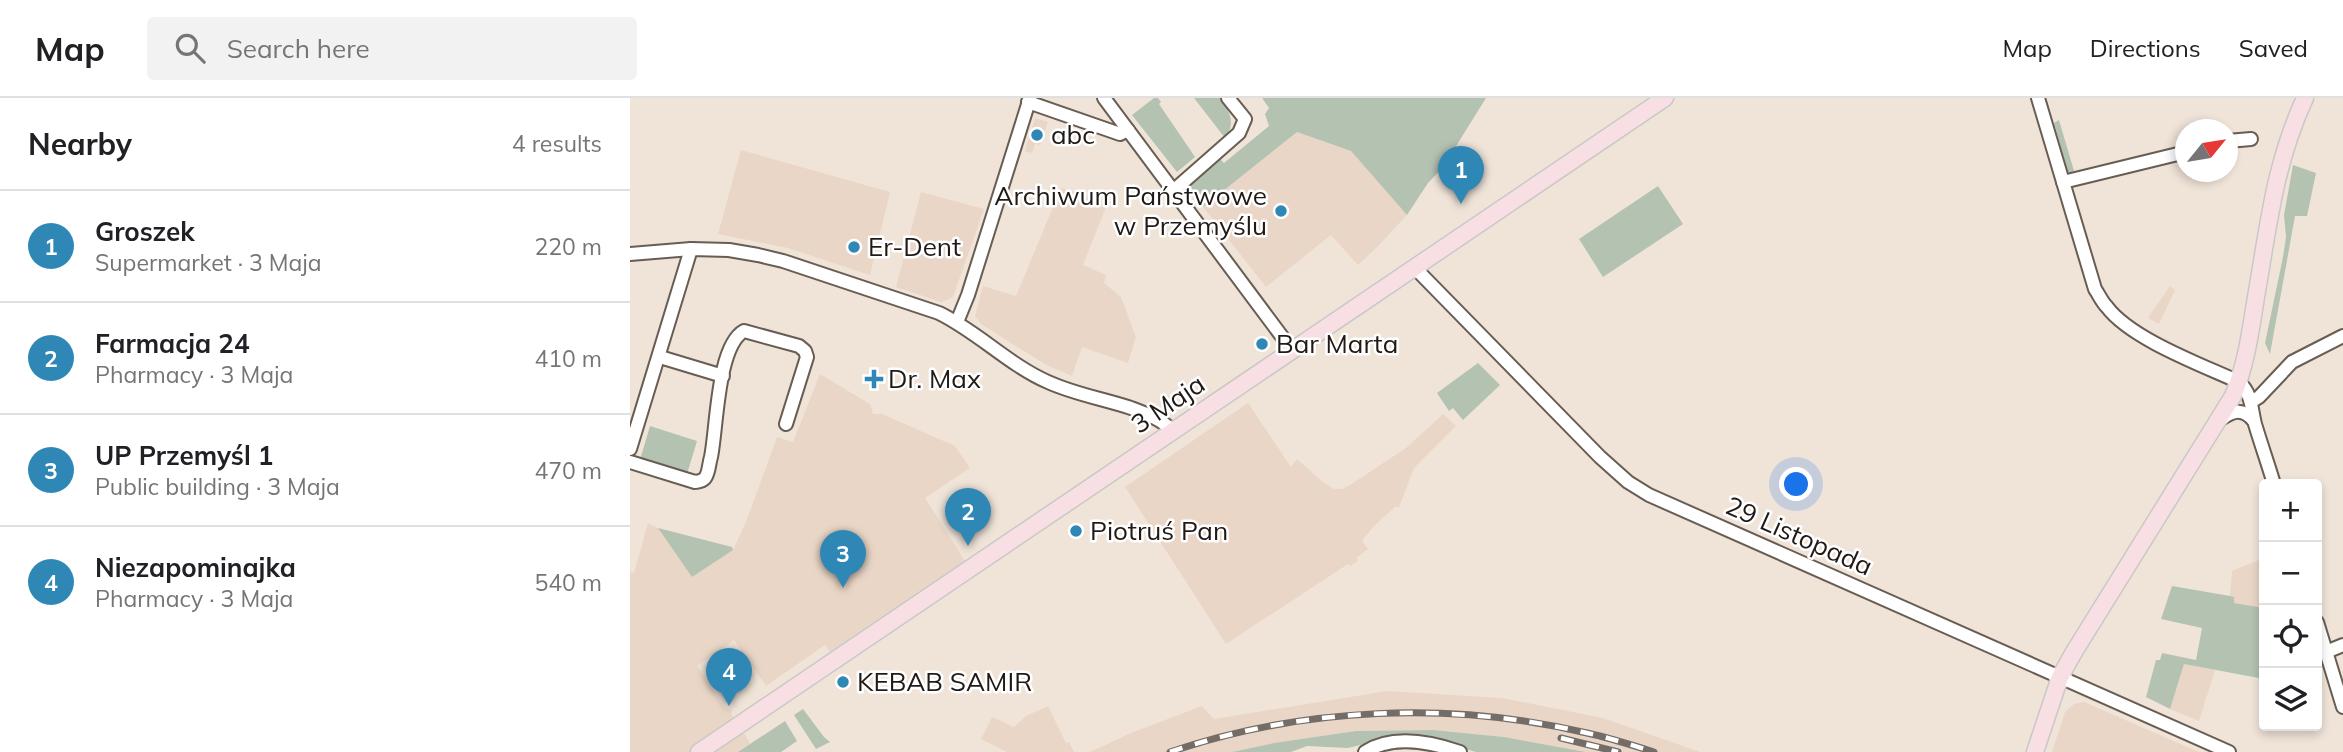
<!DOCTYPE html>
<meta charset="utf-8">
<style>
:root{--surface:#fff;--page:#f2f2f2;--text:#202124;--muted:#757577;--line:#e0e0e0;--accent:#2f87b5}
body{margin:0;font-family:Mulish,sans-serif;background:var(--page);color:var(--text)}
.controls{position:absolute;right:21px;bottom:21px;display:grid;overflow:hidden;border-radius:7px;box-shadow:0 4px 10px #0003}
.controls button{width:63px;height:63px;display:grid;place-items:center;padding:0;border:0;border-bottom:2px solid var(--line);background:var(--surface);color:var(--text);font:35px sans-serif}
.compass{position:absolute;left:1545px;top:21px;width:63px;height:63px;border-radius:50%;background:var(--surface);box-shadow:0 4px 10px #0003;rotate:60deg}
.you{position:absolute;left:1167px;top:387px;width:24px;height:24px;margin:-18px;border:5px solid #fff;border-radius:50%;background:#1a73e8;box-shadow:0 0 0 10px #1a73e833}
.badge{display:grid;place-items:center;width:46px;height:46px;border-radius:50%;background:var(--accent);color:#fff;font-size:23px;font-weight:700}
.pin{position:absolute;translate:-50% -58px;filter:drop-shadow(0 2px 4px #0008)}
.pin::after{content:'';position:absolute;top:37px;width:24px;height:21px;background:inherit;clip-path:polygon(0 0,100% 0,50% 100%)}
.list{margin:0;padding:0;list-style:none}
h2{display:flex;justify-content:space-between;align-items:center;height:91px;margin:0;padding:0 28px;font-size:30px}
h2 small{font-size:23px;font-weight:400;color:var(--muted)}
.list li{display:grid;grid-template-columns:46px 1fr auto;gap:21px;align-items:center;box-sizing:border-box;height:112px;padding:0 28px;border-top:2px solid var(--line)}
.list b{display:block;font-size:26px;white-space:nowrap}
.list p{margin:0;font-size:23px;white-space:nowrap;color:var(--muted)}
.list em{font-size:23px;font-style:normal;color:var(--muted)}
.icon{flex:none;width:38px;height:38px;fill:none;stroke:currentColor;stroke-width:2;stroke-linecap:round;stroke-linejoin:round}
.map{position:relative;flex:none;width:1713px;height:654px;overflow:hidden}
header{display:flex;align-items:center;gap:42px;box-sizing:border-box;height:98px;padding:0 35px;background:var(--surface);border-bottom:2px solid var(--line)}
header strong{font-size:33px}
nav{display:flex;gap:38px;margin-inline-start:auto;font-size:24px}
.search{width:490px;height:63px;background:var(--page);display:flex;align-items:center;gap:18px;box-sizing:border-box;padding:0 24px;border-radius:7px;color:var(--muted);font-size:26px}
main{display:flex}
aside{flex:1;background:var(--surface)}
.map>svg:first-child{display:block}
.built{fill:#e9d6c6}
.green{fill:#b4c2b2}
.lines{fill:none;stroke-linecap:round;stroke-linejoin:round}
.minor-casing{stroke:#685d53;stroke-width:16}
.major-casing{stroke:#c9c8c7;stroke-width:19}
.minor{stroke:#fff;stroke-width:12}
.major{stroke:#f8dfe4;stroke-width:16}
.rail-casing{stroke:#746c66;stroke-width:7}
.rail{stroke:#fff;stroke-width:4.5;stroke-dasharray:13;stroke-linecap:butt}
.poi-dot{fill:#2f87b5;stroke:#fff;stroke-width:2.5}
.labels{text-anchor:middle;stroke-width:5;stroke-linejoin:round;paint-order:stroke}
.poi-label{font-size:26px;fill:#1f1a17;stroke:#fff;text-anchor:start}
.street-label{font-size:26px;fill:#1f1a17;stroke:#fff}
</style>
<header>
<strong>Map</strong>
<div class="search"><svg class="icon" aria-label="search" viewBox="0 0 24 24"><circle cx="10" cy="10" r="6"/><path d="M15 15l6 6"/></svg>Search here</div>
<nav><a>Map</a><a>Directions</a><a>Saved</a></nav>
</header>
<main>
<aside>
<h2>Nearby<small>4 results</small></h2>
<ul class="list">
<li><span class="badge">1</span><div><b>Groszek</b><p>Supermarket · 3 Maja</p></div><em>220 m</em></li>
<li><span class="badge">2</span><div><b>Farmacja 24</b><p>Pharmacy · 3 Maja</p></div><em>410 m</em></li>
<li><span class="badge">3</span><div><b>UP Przemyśl 1</b><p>Public building · 3 Maja</p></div><em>470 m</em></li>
<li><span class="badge">4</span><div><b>Niezapominajka</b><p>Pharmacy · 3 Maja</p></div><em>540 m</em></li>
</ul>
</aside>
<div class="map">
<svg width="1713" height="654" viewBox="0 0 1713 654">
<rect width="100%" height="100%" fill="#f0e4d9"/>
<g class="built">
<path d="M405 20 418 24 410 47 405 46 402 55 395 53Z"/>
<path d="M667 34 721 53 777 117 747 149 728 167 701 137 636 189 573 109Z"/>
<path d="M111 52 260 94 240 177 158 150 88 136Z"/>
<path d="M431 90 478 104 453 167 476 177 474 185 491 199 506 239 498 265 452 249 442 278 418 268 351 226 345 218 353 188 386 198Z"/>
<path d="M291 94 354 111 323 199 315 203 311 204 266 189Z"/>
<path d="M1540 188 1545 192 1529 226 1518 220Z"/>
<path d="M190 276 240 306 243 316H252L325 348 340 370 295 400 335 463 200 554 195 547 136 588 104 542 67 568 95 610 102 612 101 616 118 641 120 646 108 654H0V474L4 475 18 425 28 430 62 479 103 452 116 424 147 339 163 344Z"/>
<path d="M618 305 661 369 667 361 694 385 704 391H712L720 387 776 350 813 316 826 328 784 370 769 409H765L743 429 732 443 738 451 726 460 728 463 720 468 718 466 596 546 495 389Z"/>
<path d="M1634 460V510L1604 505V499L1600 498 1602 473Z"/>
<path d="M1554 566 1585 572 1569 623 1540 611Z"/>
<path d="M757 593 872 600 973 620 1070 654H956L874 639 803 632 726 633 644 645 602 654H460L501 635 572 608 584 621Z"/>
<path d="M1454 604 1569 654H1422L1435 614 1444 606Z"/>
<path d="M418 608 436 645 439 644 444 654H377L351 641 362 619 384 629 396 618Z"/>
</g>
<g class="green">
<path d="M524 0H528L531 4 529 6 565 59 547 74 502 17Z"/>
<path d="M564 0H590C600 14 606 25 595 40Z"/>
<path d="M632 0H856L813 69 798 85 777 117 721 53 667 34 573 109 562 94 561 87 590 61 594 65 639 28 635 16 639 10Z"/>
<path d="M1429 22 1444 73 1442 74H1438L1424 25Z"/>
<path d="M1663 67 1686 75 1677 118H1665L1640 256 1635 245 1653 159 1656 139 1654 117Z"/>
<path d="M1028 88 1053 126 973 179 949 141Z"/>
<path d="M848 265 870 287 833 322 823 310 819 313 807 295Z"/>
<path d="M20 328 67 343 57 376 10 362Z"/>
<path d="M28 430 102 449 103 452 62 479Z"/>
<path d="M1542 488 1600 498 1604 499V505L1634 510V581L1554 566 1540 611 1516 599 1526 562H1530L1532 555 1566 562 1572 530 1531 521Z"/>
<path d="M173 611 194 639 200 644 186 651 164 617Z"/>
<path d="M155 623 167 643 151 654H108Z"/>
<path d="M803 632 874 639 956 654H846L825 648 742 644 718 650 677 648 661 654H602L644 645 726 633Z"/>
</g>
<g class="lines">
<defs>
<g id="minor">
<path d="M474 0 662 252"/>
<path d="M1408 0 1465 191C1469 197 1472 204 1477 209 1501 241 1572 267 1609 284 1622 296 1621 310 1625 326 1631 346 1638 366 1644 386"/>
<path d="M398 4 490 36 498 32"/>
<path d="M1598 43 1621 41"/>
<path d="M1433 84 1556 54"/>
<path d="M543 93 609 35 615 21 598 0"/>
<path d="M0 156 61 151 99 152 128 157 153 163 309 215C348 234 379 267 418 284 444 296 474 301 501 310 517 316 531 321 543 333"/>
<path d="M785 170 970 359 998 384 1019 397 1599 654"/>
<path d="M327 224 338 197 400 0"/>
<path d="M30 259 93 278"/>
<path d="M1621 304 1629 299 1662 264 1713 238"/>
<path d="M1591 321C1604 312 1613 310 1624 323"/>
<path d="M0 351 61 151"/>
<path d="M0 364 65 384C70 383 71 384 75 380 79 375 79 365 81 359 87 330 87 248 114 233L169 248 175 253 177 259 156 326"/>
<path d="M1687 524 1713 609"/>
<path d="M1696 554 1713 547"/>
<path d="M735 654C763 636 801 644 830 654"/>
</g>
<g id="major">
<path d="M69 654 1035 0"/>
<path d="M1405 654 1430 579 1444 554 1603 298C1617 265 1621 229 1627 193 1639 124 1645 65 1675 0"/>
</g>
</defs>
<use href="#minor" class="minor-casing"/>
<use href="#major" class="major-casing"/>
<use href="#minor" class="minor"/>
<use href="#major" class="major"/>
<defs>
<g id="rail">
<path d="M931 640 988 654"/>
<path d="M540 654C673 609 821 603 957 635 980 640 1002 647 1024 654"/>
</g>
</defs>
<use href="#rail" class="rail-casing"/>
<use href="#rail" class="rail"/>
</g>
<g class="poi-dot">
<circle cx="407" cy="37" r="7"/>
<circle cx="651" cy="113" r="7"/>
<circle cx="224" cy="149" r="7"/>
<circle cx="632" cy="246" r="7"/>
<path d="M240.5 270.5h7v7h7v7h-7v7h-7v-7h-7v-7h7z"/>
<circle cx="446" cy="433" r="7"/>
<circle cx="213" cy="584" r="7"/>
</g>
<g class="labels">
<g class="poi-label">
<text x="421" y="46">abc</text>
<text x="637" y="107" text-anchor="end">Archiwum Państwowe<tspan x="637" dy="30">w Przemyślu</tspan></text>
<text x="238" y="158">Er-Dent</text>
<text x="646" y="255">Bar Marta</text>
<text x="258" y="290">Dr. Max</text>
<text x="460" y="442">Piotruś Pan</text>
<text x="227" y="593">KEBAB SAMIR</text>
</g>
<g class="street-label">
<text transform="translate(538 306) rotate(-34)" y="9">3 Maja</text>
<text transform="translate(1169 438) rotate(24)" y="9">29 Listopada</text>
</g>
</g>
</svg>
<div class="controls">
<button>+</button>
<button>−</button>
<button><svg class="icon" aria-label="locate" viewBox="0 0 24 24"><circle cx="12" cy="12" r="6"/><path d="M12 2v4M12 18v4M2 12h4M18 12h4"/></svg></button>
<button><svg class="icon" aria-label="layers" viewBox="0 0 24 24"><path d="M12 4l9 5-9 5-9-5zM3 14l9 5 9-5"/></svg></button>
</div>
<svg class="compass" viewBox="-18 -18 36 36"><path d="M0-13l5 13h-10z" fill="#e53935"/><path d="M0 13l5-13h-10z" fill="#757577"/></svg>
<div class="you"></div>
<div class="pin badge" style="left:831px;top:106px">1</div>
<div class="pin badge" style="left:338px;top:448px">2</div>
<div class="pin badge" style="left:213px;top:490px">3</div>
<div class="pin badge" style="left:99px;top:608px">4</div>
</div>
</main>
